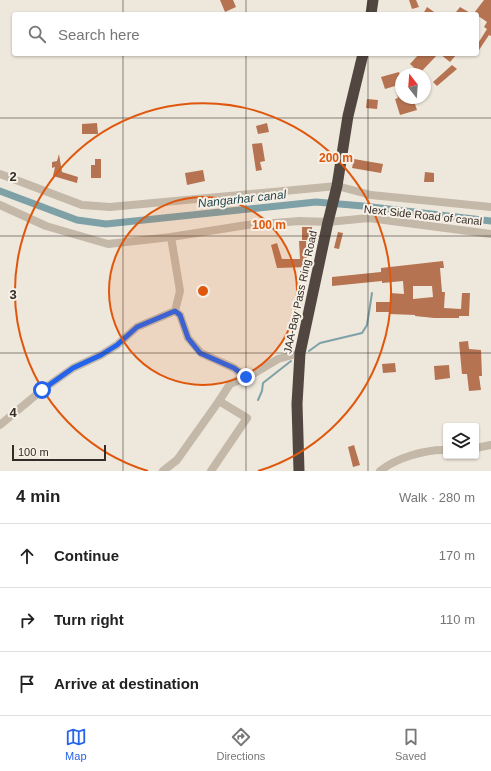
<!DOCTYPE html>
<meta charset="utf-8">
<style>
:root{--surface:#fff;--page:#f2f2f2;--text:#222;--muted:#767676;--line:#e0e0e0;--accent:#2563eb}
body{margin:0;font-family:Helvetica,sans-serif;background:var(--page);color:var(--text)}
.controls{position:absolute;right:12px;bottom:12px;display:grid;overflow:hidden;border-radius:4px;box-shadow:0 1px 3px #0004}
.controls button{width:36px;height:36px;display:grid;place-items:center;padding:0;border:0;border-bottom:1px solid var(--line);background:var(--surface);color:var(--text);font:20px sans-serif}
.compass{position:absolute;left:395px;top:68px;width:36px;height:36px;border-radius:50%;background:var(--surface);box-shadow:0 1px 3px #0004;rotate:343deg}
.scale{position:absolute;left:12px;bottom:10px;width:94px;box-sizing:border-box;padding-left:4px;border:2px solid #322c27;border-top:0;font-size:11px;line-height:14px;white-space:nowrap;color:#322c27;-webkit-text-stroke:3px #f6f0e6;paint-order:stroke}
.stop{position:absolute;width:12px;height:12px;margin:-9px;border:3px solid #2563eb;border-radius:50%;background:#fff}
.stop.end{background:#2563eb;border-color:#fff;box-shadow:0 1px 4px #0008}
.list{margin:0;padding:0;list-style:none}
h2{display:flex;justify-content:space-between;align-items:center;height:52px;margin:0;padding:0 16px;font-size:17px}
h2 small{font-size:13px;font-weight:400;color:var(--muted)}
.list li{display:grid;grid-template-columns:26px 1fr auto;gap:12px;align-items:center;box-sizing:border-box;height:64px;padding:0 16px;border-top:1px solid var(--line)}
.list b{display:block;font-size:15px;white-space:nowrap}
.list em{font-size:13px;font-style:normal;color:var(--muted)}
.icon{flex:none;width:22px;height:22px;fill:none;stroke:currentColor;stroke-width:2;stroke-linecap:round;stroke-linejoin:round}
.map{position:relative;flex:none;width:491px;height:471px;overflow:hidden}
.search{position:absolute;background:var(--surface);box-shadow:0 1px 3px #0004;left:12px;right:12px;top:12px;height:44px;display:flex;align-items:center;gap:10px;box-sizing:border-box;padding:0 14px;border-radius:4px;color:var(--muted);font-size:15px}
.sheet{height:244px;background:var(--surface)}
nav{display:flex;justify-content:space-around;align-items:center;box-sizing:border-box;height:56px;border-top:1px solid var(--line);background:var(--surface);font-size:11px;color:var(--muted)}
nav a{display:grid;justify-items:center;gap:2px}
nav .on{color:var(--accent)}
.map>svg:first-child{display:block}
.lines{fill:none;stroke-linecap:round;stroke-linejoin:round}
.stream{stroke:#7ea1a7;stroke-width:2}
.canal{stroke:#7ea1a7;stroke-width:7}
.building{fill:#b67351;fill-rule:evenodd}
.minor{stroke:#c4b8a9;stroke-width:8}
.highway{stroke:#524740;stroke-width:11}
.route{stroke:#2563eb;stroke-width:5}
.grid{fill:none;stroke:#322c27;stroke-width:1;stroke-opacity:0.55}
.ring{fill:none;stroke:#df570d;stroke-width:2}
.labels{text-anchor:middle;stroke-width:4;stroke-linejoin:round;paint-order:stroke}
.street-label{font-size:11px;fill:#322c27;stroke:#f6f0e6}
.water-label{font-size:12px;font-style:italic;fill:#23474e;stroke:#f6f0e6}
.grid-label{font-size:13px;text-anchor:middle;font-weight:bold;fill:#322c27;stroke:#f6f0e6;stroke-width:4;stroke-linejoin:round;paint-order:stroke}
.centre{fill:#df570d;stroke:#f6f0e6;stroke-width:2}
.ring-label{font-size:12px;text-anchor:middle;font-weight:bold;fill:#df570d;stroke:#f6f0e6;stroke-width:4;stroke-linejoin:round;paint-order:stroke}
</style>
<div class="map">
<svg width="491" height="471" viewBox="0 0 491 471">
<rect width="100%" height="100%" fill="#eee7db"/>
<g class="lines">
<g class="stream">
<path d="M309 351 320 343 362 333 367 325 372 293"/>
<path d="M258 400 262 391 263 383 291 361"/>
</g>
<path class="canal" d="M0 191 77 220 106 224 316 202 363 206 491 221"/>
</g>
<g class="building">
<path d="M220 0H233L236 7 225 12Z"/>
<path d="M409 0H416L419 7 412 9Z"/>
<path d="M484 0H491V36L489 35 477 53V45L487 29 484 27 487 22 474 13Z"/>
<path d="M427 7 437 14H423Z"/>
<path d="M460 7 472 14H459L456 12Z"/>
<path d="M419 54H438L420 73 410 64Z"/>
<path d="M440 54H457L450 62Z"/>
<path d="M452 65 457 69 437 86 433 82Z"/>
<path d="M399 72 401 79V98H413L417 110 400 115 395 99 398 98 395 86 385 89 381 77Z"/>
<path d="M367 99 378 100 377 109 366 108Z"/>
<path d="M97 123 98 134H82V124Z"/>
<path d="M267 123 269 132 258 134 256 126Z"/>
<path d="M262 143 265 161 260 162 262 170 256 171 252 144Z"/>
<path d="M59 154 62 172 78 177 77 183 53 176 55 167 52 168V162L57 161Z"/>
<path d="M95 159H101V178H91V165H95Z"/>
<path d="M354 159 383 164 381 173 352 168Z"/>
<path d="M203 170 205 181 187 185 185 173Z"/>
<path d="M425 172 434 173V182H424Z"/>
<rect x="302" y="227" width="10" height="13"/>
<path d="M338 232 343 233 339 249 334 248Z"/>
<path d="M299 241H306L307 259H309V267L277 268 271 245 277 243 282 259H300Z"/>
<path d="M443 261 444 268H440L442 292H445L444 308 461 309 462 293H470L469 316H459V318H434L415 316V315L390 314V312H376V302H390V293L404 294 403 281 382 283V281L332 286V277L381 272V268ZM413 286H432L433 297 413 299Z"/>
<path d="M468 341 469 349 481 350 482 376H479L481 390 469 391 467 374H462L459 342Z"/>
<path d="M395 363 396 372 383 373 382 364Z"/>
<path d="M449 365 450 378 435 380 434 366Z"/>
<path d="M354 445 360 465 353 467 348 447Z"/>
</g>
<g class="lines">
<g class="minor">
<path d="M0 174 82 205 110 207 337 186 371 195 491 207"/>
<path d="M0 205 46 226 108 244 171 237 247 225 300 221 328 222 369 218 491 234"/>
<path d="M175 311 180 315 188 338 201 353 234 368 246 377"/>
<path d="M0 425 42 390 73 368 101 355 117 345 137 327 175 311 180 291 171 237"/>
<path d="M476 448 491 445"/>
<path d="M163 471 177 460 219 401"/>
<path d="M211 471 247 418 219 401 230 384 253 374 278 359 300 353"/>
<path d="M380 471C396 458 426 449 446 450"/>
</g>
<g class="highway">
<path d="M371 14 373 0"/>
<path d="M299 471 297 404 300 353 328 222 337 186 348 116 363 54"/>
</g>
</g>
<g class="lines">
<path class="route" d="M42 390 73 368 101 355 117 345 137 327 175 311 180 315 188 338 200 353 234 368 246 377"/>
</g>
<path class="grid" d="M123 0V14M246 0V14M368 0V14M123 54V471M246 54V471M368 54V471M0 118H491M0 236H491M0 353H491"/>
<circle cx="203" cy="291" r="94" fill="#df570d" fill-opacity=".12"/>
<g class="ring">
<circle cx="203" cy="291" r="94"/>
<path d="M148 471A188 188 0 1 1 258 471"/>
</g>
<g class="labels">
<g class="street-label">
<text transform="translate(423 215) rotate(6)" y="4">Next Side Road of canal</text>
<text transform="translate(300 292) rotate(-78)" y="4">JAA-Bay Pass Ring Road</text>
</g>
<g class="water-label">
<text transform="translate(242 199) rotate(-6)" y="4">Nangarhar canal</text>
</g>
</g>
<g class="grid-label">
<text x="13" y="181">2</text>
<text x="13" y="299">3</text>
<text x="13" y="417">4</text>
</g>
<circle cx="203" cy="291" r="6" class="centre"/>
<g class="ring-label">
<text x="336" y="162">200 m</text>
<text x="269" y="229">100 m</text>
</g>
</svg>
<div class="controls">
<button><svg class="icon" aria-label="layers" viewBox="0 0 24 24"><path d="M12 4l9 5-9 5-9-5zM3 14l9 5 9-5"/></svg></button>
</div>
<svg class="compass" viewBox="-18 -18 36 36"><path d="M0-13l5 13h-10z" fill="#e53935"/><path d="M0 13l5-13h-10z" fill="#767676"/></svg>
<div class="scale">100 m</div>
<div class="stop" style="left:42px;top:390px"></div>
<div class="stop end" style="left:246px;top:377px"></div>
<div class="search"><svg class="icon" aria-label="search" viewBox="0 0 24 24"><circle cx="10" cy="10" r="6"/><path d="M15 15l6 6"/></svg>Search here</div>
</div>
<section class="sheet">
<h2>4 min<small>Walk · 280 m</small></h2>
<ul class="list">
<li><svg class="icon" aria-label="ahead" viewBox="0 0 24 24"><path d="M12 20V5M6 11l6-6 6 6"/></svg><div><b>Continue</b></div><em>170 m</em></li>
<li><svg class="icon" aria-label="right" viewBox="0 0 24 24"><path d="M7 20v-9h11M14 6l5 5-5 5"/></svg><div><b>Turn right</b></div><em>110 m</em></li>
<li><svg class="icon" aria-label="arrive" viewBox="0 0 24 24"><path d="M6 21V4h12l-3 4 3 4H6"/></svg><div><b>Arrive at destination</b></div></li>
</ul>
</section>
<nav>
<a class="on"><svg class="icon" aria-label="map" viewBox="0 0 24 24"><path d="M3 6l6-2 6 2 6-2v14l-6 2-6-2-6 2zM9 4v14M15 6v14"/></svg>Map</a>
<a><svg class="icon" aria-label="directions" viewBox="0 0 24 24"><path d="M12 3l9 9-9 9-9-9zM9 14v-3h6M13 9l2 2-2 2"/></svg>Directions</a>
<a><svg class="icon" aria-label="saved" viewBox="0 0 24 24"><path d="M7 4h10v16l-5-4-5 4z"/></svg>Saved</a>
</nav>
